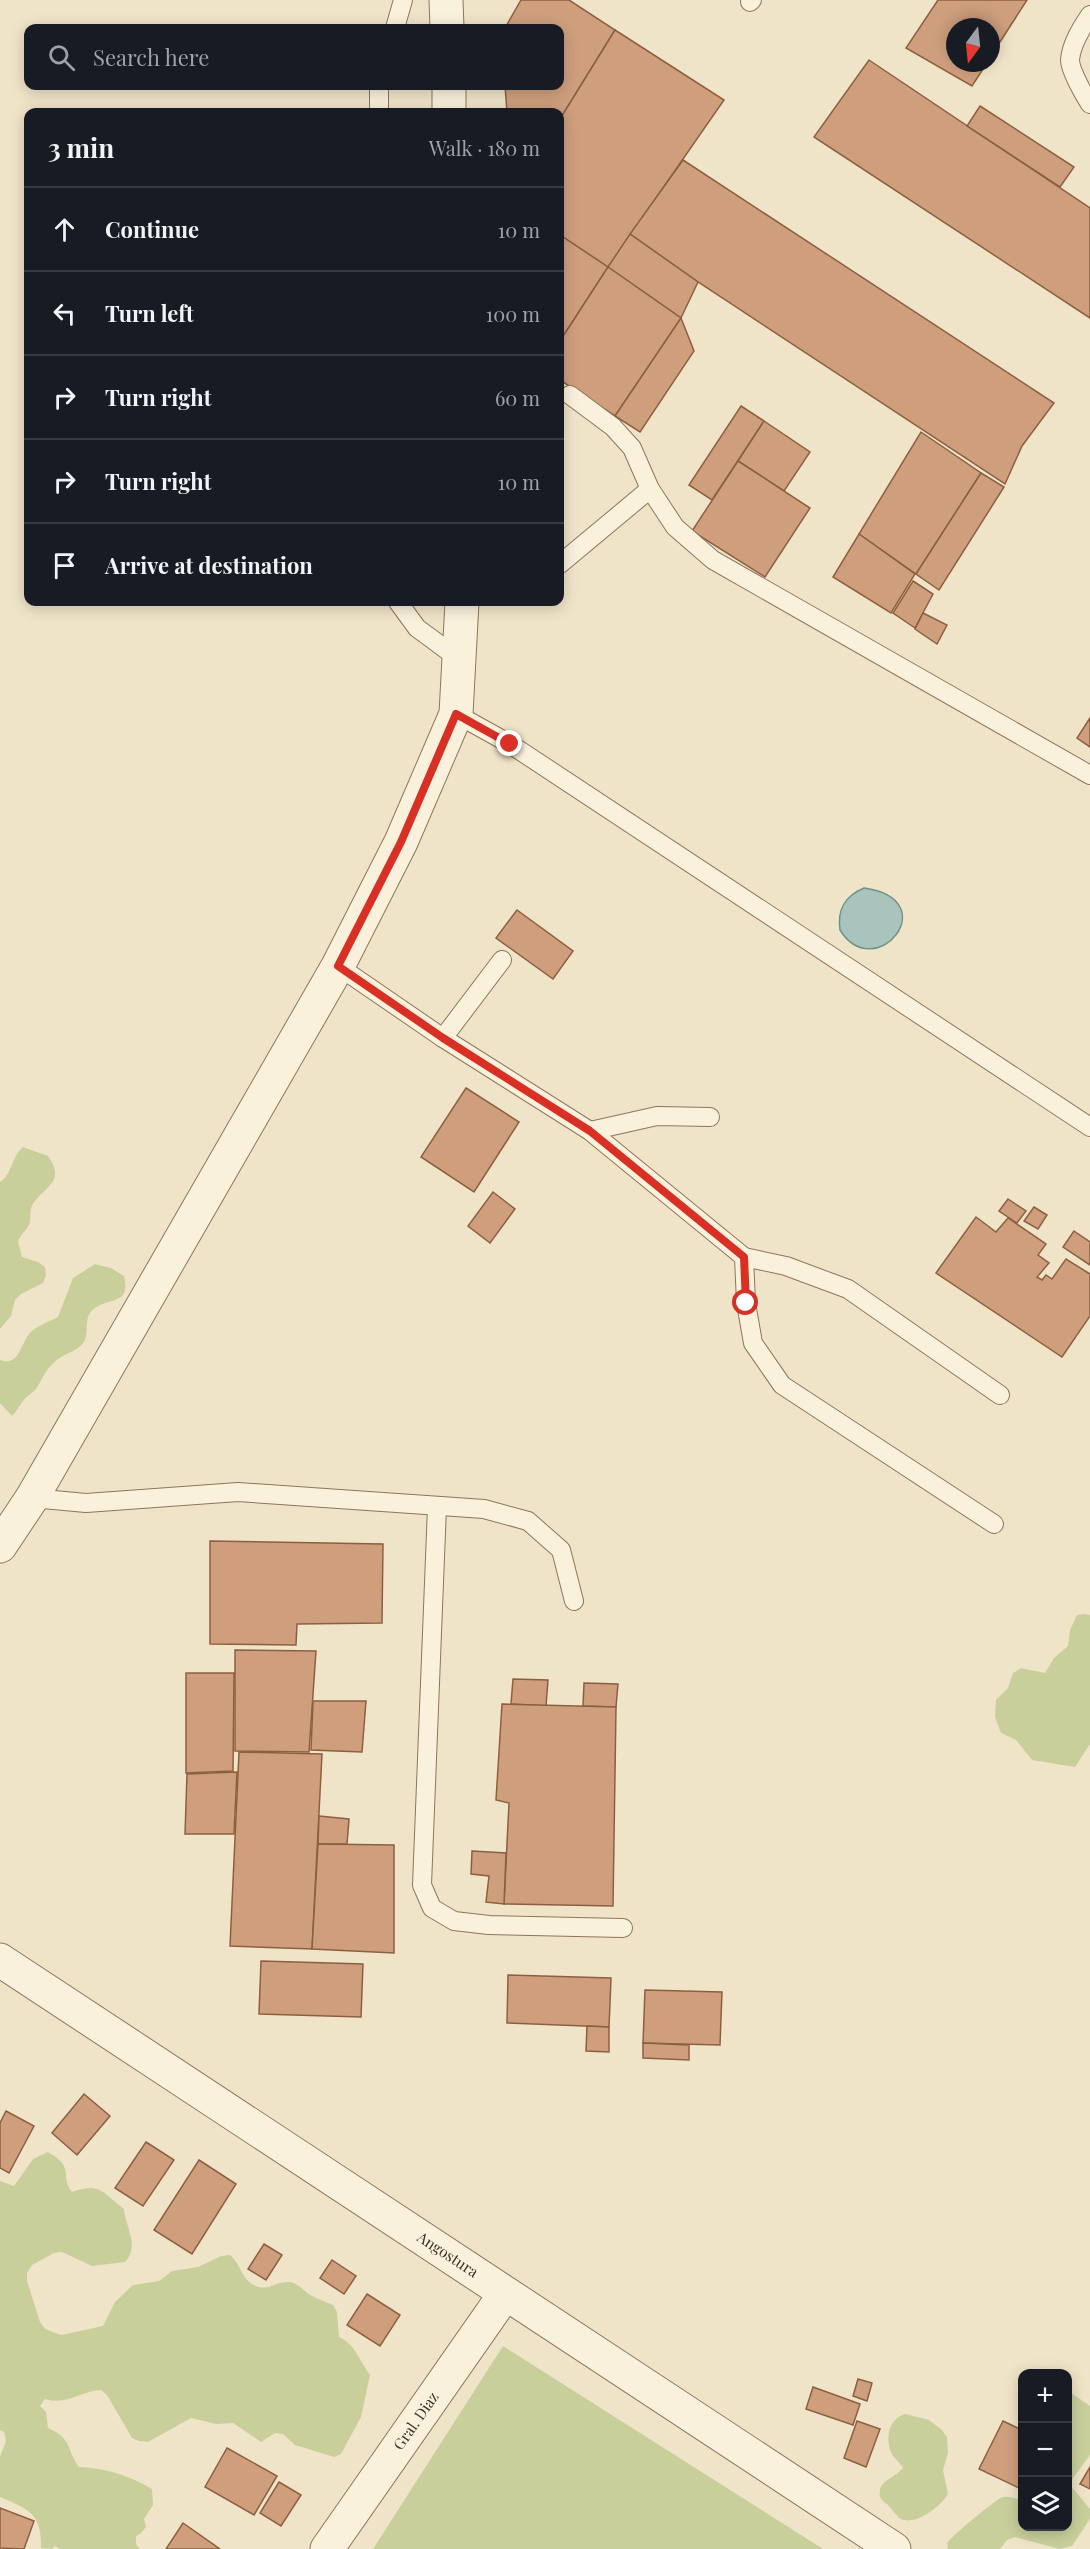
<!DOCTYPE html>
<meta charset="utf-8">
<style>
:root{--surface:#171b24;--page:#20242c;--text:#f1f3f6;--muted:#9ea1a6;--line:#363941}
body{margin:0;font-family:"Playfair Display",serif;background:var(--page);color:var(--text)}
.controls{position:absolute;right:18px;bottom:18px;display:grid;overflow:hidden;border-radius:12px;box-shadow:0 3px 15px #0003}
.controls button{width:54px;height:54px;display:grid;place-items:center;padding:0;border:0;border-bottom:2px solid var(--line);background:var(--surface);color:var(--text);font:30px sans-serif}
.compass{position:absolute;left:946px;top:18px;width:54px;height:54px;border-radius:50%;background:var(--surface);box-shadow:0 3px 15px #0003;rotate:195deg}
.stop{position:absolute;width:18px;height:18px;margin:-14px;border:4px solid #d93025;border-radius:50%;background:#fff}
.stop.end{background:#d93025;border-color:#fff;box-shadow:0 2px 6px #0008}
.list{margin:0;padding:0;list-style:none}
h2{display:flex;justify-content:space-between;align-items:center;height:78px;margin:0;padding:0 24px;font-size:26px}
h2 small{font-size:20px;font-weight:400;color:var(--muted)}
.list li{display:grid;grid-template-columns:39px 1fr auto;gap:18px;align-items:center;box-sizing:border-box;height:84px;padding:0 24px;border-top:2px solid var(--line)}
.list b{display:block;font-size:22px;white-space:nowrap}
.list em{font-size:20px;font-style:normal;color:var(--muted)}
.icon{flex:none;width:33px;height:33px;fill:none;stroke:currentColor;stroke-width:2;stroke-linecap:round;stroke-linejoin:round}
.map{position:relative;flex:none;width:1090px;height:2549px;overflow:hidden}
.search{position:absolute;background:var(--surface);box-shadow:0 3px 15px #0003;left:24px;top:24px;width:540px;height:66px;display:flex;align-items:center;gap:15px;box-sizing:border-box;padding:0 21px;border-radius:12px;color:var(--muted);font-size:22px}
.panel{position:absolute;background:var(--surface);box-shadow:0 3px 15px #0003;left:24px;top:108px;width:540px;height:498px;border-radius:12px}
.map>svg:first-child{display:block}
.green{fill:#c9cf9b}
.water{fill:#a9c4bc;stroke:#6f938a;stroke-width:1.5}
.building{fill:#cf9f7d;stroke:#8d5f41;stroke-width:1.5}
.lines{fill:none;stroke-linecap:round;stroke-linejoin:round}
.lane-casing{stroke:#8d765c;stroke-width:20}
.street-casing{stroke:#8d765c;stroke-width:35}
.lane{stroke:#faf1dc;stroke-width:18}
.street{stroke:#faf1dc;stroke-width:33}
.route{stroke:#d93025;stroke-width:8}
.labels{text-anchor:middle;stroke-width:6;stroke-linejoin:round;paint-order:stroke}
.street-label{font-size:15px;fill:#3d2e20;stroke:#f7eed8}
</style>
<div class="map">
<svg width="1090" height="2549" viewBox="0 0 1090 2549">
<rect width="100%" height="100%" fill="#f0e4c8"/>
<g class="green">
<path d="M23 1147 48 1156C66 1182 46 1185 33 1204 29 1210 31 1216 30 1222 28 1230 20 1234 18 1242L22 1257 38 1262 45 1267 46 1275 43 1283 21 1294 15 1300 11 1316 0 1329V1182C12 1175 11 1157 23 1147Z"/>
<path d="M95 1264 111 1268 124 1276C131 1305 110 1297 95 1308 82 1317 90 1331 84 1342 78 1351 66 1353 58 1359 46 1368 43 1378 36 1389 32 1394 26 1396 23 1401 19 1406 17 1411 12 1416L0 1403V1360C21 1367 20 1341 32 1331 39 1325 50 1321 58 1317L73 1278Z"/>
<path d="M1085 1614 1090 1615V1744L1075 1767 1032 1760 1016 1740 1001 1733 995 1717 996 1700 1008 1688 1013 1673 1021 1668 1045 1673 1054 1658 1068 1646 1070 1630 1077 1615Z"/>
<path d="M48 2152C76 2168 59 2175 72 2192 100 2182 102 2192 124 2209 126 2228 140 2246 125 2262L92 2266 62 2252 54 2253 32 2265 27 2273V2281L40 2322 45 2329 61 2335 103 2326 115 2302 133 2285 159 2281 172 2271 198 2267 221 2256 230 2255C240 2263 241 2277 252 2284 268 2293 273 2282 288 2282 298 2282 303 2291 312 2296 318 2299 326 2302 333 2305L337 2312 339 2337C356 2345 359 2360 370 2375L361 2417 341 2454 334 2457 295 2445 283 2434 275 2433 261 2442 233 2423 216 2424 191 2418 148 2442 139 2441 132 2438 107 2395 101 2390C81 2391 65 2406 45 2399L40 2406 46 2412 48 2428C73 2439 66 2449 79 2467 106 2468 128 2475 152 2489L153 2505 144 2519 146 2527 140 2534 136 2536V2544L140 2549H60L55 2546 52 2549 41 2548C42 2513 28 2509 0 2497V2457L6 2441 4 2432 0 2430V2181L14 2186 33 2159Z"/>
<path d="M503 2346 823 2549H373Z"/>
<path d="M1068 2391 1090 2406V2455L1073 2478 1071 2486 1090 2509V2519L1072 2546 1059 2549 1015 2537 1007 2540 1000 2549H948L947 2543C952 2536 997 2498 1003 2497 1009 2496 1017 2499 1022 2500V2526H1068Z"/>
<path d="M905 2414 929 2420 942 2430 947 2437 948 2453 943 2470 948 2494C941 2506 916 2526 901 2519 896 2516 893 2510 888 2505 883 2501 878 2498 880 2490 882 2480 896 2477 903 2468 900 2462 893 2458 891 2452 885 2437 889 2419 905 2414Z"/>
</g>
<path class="water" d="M864 888C947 900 875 986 840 930 837 909 845 896 864 888Z"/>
<g class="building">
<path d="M521 0H569L615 30 560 119V112H507L505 86H560V28H505Z"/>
<path d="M938 0H1027L991 56V27H955V63H987L972 86 906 48Z"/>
<path d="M615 30 724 100 608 267 560 235V119Z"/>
<path d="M869 60 1090 208V318L814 137Z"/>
<path d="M980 106 1074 167 1060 187 967 126Z"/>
<path d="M683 160 1054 403 1022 446 1005 484 698 282 630 234Z"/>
<path d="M630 234 698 282 681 318 608 267Z"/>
<path d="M560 235 608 267 560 341Z"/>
<path d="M608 267 681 318 615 416 560 380V341Z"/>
<path d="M681 318 694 351 640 432 615 416Z"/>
<path d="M741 406 764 421 712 500 689 485Z"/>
<path d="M764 421 810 452 784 491 738 461Z"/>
<path d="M921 432 981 473 916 574 859 534Z"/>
<path d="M738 461 810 508 765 577 692 531Z"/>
<path d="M981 473 1004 487 939 590 916 574Z"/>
<path d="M859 534 915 574 891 613 833 577Z"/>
<path d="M913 581 933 594 915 628 893 613Z"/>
<path d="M923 613 947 625 937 644 915 629Z"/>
<path d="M1090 718V747L1077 738Z"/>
<path d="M517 910 573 951 553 979 496 938Z"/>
<path d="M466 1088 519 1122 474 1192 421 1157Z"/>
<path d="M493 1192 515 1209 490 1243 468 1226Z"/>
<path d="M1008 1199 1026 1211 1017 1223 999 1211Z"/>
<path d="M1034 1207 1047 1215 1038 1229 1024 1221Z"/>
<path d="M976 1217 996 1232 1008 1218 1046 1244 1038 1255 1049 1263 1037 1277 1042 1280 1046 1275 1052 1279 1066 1259 1090 1274V1316L1062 1357 936 1273Z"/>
<path d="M1074 1231 1090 1242V1265L1063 1247Z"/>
<path d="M210 1541 383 1544 382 1623 297 1624 296 1645 210 1644Z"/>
<path d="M235 1650 316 1651 309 1752 235 1751Z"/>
<path d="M186 1673H234L233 1771 186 1773Z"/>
<path d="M513 1679 548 1680 546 1706 511 1704Z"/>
<path d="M584 1683 618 1684 616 1707 583 1706Z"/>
<path d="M313 1701H366L362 1752 311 1750Z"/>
<path d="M502 1704 616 1707 613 1906 504 1904 509 1803 496 1800Z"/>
<path d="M239 1752 322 1754 312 1949 230 1946Z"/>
<path d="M237 1772 234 1834H185L187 1774Z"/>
<path d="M319 1816 349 1819 347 1844H318Z"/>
<path d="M318 1844 394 1845V1953L312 1949Z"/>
<path d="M472 1851 506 1853 504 1904 486 1902 489 1876 471 1874Z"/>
<path d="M261 1961 363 1964 361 2017 259 2014Z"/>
<path d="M508 1975 611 1978 609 2027 507 2023Z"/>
<path d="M645 1990 722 1992 720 2045 643 2043Z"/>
<path d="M587 2026 609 2027V2052L586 2051Z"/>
<path d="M643 2043 689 2045V2060L643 2058Z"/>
<path d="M84 2094 110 2116 77 2155 52 2133Z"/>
<path d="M6 2111 34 2126 9 2173 0 2168V2123Z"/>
<path d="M146 2142 174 2160 143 2206 115 2188Z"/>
<path d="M199 2160 236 2184 192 2254 154 2230Z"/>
<path d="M264 2244 282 2255 266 2280 248 2269Z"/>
<path d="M332 2260 356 2276 344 2294 320 2278Z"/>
<path d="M367 2294 400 2315 380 2346 347 2325Z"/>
<path d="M858 2379 872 2383 867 2401 853 2396Z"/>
<path d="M813 2387 860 2404 853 2425 806 2409Z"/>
<path d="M857 2421 880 2429 866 2467 844 2458Z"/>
<path d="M1003 2421 1022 2430V2481L1019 2488 979 2469Z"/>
<path d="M227 2448 277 2476 254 2515 205 2487Z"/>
<path d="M1090 2467V2489L1080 2484Z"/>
<path d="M279 2482 301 2495 281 2526 260 2513Z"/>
<path d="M0 2508 34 2521 24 2549 0 2548Z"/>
<path d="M183 2523 220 2549H166Z"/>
</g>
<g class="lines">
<defs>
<g id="lane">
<path d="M750 2 752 0"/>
<path d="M1090 15C1082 27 1071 44 1070 60 1070 70 1084 95 1090 104"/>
<path d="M395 28 403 0"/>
<path d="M379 112V86"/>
<path d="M570 395 613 427 632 448 650 489 675 527 713 560 1090 775"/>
<path d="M560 564 650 489"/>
<path d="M398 602 417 628 459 659"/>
<path d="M456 714 510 744 1090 1127"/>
<path d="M338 966 443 1038 590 1131 744 1257 746 1303 753 1343 782 1385 994 1524"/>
<path d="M443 1038 502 960"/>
<path d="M590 1131 657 1116 710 1117"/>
<path d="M744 1257 786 1266 848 1289 1000 1395"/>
<path d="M32 1498 86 1503 238 1492 484 1509 528 1521 561 1550 574 1601"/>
<path d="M437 1507 422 1885 432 1908 454 1921 489 1925 623 1928"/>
</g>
<g id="street">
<path d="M446 0 447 28"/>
<path d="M449 86V112"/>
<path d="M0 1546 32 1498 338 966 401 842 456 714 462 602"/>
<path id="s1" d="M0 1960 894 2549"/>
<path id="s2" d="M327 2549 505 2294"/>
</g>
</defs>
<use href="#lane" class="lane-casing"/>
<use href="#street" class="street-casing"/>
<use href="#lane" class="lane"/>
<use href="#street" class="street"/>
</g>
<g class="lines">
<path class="route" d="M510 744 456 714 401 842 338 966 443 1038 590 1131 744 1257 746 1303"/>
</g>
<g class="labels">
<g class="street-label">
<text dy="5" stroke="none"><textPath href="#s1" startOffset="536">Angostura</textPath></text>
<text dy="5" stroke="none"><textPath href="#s2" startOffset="156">Gral. Diaz</textPath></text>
</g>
</g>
</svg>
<div class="controls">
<button>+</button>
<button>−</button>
<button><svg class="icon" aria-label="layers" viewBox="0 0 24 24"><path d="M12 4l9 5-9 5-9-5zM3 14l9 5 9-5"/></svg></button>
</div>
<svg class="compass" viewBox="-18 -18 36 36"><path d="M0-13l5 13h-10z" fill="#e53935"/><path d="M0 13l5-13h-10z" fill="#9ea1a6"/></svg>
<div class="stop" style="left:746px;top:1303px"></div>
<div class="stop end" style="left:510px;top:744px"></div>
<div class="search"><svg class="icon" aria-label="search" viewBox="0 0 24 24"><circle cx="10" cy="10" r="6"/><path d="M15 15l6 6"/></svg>Search here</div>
<section class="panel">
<h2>3 min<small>Walk · 180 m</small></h2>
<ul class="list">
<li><svg class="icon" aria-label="ahead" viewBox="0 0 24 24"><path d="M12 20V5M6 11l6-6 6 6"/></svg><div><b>Continue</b></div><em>10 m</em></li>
<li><svg class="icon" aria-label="left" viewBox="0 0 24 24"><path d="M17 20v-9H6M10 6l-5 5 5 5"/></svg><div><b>Turn left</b></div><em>100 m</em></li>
<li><svg class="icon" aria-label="right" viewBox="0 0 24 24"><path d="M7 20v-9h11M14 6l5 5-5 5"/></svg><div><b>Turn right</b></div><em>60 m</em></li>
<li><svg class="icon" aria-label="right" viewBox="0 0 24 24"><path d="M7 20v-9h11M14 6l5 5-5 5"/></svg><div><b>Turn right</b></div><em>10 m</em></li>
<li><svg class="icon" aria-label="arrive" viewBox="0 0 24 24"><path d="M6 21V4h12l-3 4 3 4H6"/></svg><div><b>Arrive at destination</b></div></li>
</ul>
</section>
</div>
